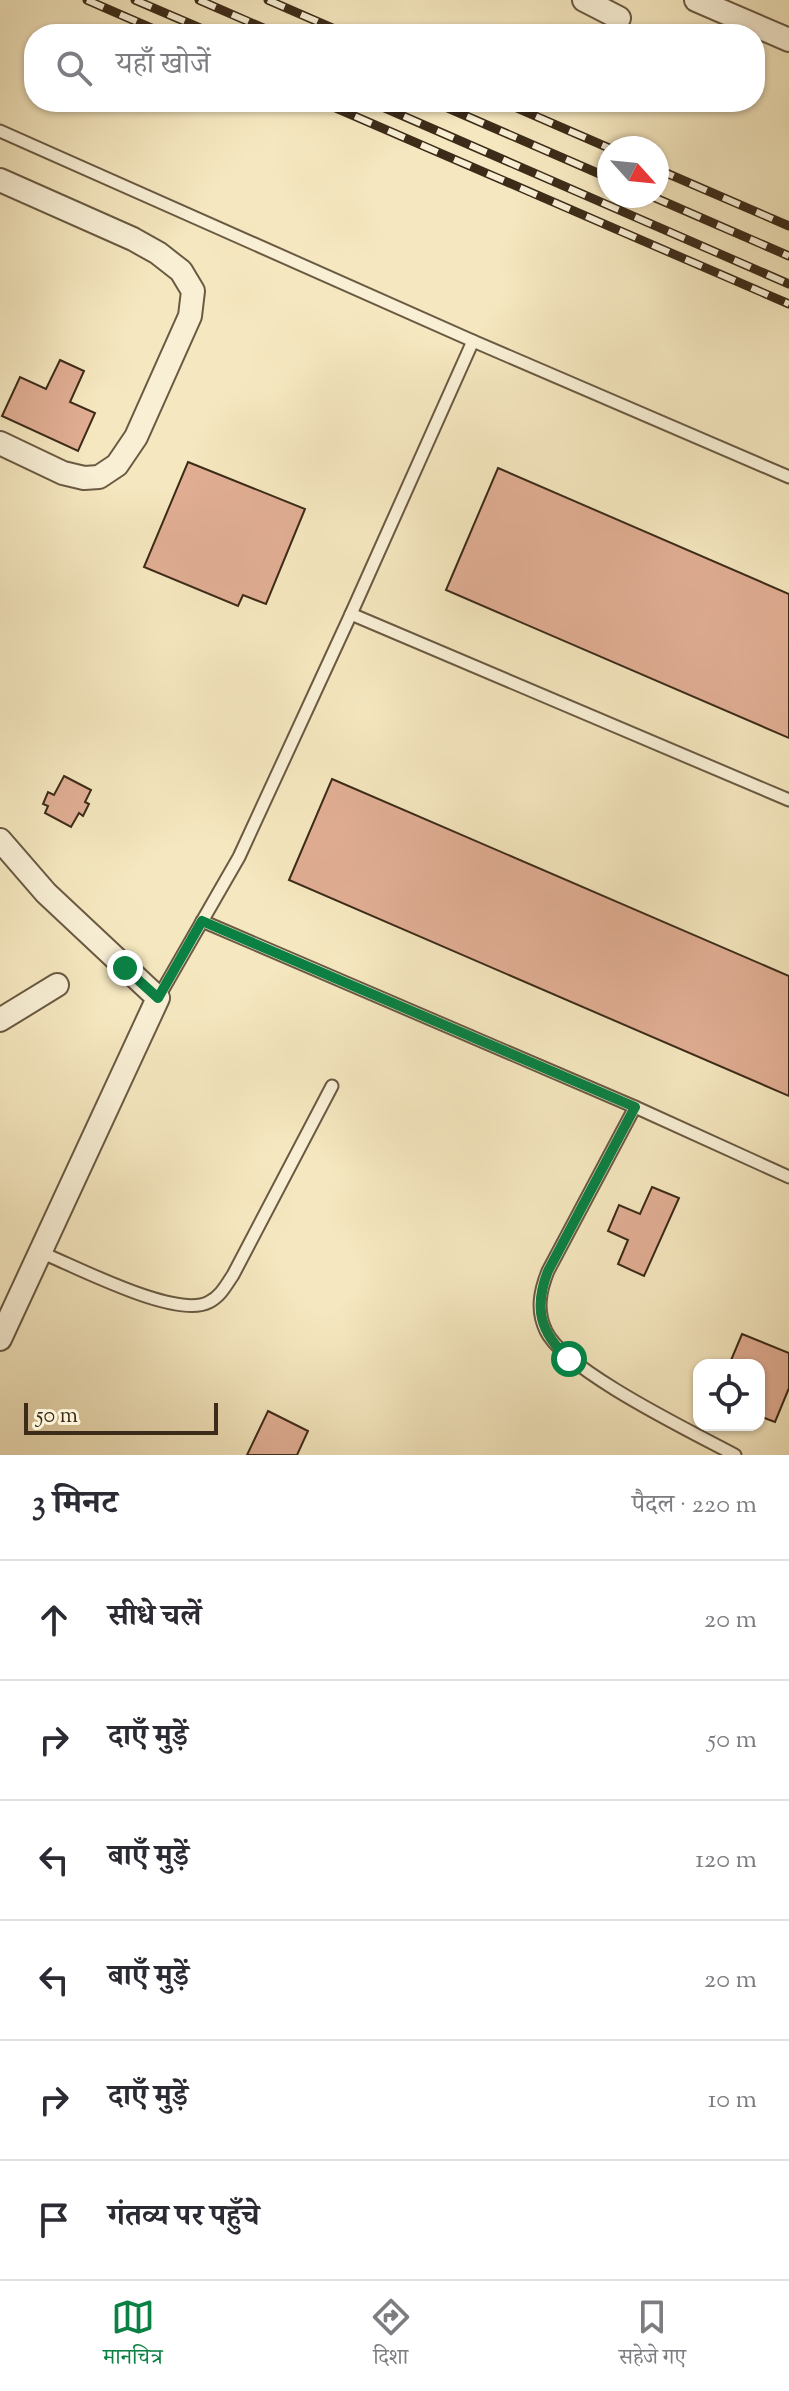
<!DOCTYPE html>
<html lang="hi">
<meta charset="utf-8">
<style>
:root{--surface:#fff;--page:#f2f2f3;--text:#2b2b33;--muted:#7c7c81;--line:#e1e1e2;--accent:#0b8043}
body{margin:0;font-family:"Sorts Mill Goudy","Noto Serif Devanagari",serif;background:var(--page);color:var(--text)}
.controls{position:absolute;right:24px;bottom:24px;display:grid;overflow:hidden;border-radius:16px;box-shadow:0 2px 6px #0004}
.controls button{width:72px;height:72px;display:grid;place-items:center;padding:0;border:0;border-bottom:2px solid var(--line);background:var(--surface);color:var(--text);font:40px sans-serif}
.compass{position:absolute;left:597px;top:136px;width:72px;height:72px;border-radius:50%;background:var(--surface);box-shadow:0 2px 6px #0004;rotate:117deg}
.scale{position:absolute;left:24px;bottom:20px;width:194px;box-sizing:border-box;padding-left:8px;border:4px solid #3c2b18;border-top:0;font-size:22px;line-height:28px;white-space:nowrap;color:#3c2b18;-webkit-text-stroke:6px #f8efd5;paint-order:stroke}
.stop{position:absolute;width:24px;height:24px;margin:-18px;border:6px solid #0b8043;border-radius:50%;background:#fff}
.stop.end{background:#0b8043;border-color:#fff;box-shadow:0 2px 8px #0008}
.list{margin:0;padding:0;list-style:none}
h2{display:flex;justify-content:space-between;align-items:center;height:104px;margin:0;padding:0 32px;font-size:34px}
h2 small{font-size:26px;font-weight:400;color:var(--muted)}
.list li{display:grid;grid-template-columns:52px 1fr auto;gap:24px;align-items:center;box-sizing:border-box;height:120px;padding:0 32px;border-top:2px solid var(--line)}
.list b{display:block;font-size:30px;white-space:nowrap}
.list em{font-size:26px;font-style:normal;color:var(--muted)}
.icon{flex:none;width:44px;height:44px;fill:none;stroke:currentColor;stroke-width:2;stroke-linecap:round;stroke-linejoin:round}
.map{position:relative;flex:none;width:789px;height:1455px;overflow:hidden}
.search{position:absolute;background:var(--surface);box-shadow:0 2px 6px #0004;left:24px;right:24px;top:24px;height:88px;display:flex;align-items:center;gap:20px;box-sizing:border-box;padding:0 28px;border-radius:32px;color:var(--muted);font-size:30px}
.sheet{height:824px;background:var(--surface)}
nav{display:flex;justify-content:space-around;align-items:center;box-sizing:border-box;height:112px;border-top:2px solid var(--line);background:var(--surface);font-size:22px;color:var(--muted)}
nav a{display:grid;justify-items:center;gap:4px}
nav .on{color:var(--accent)}
.map>svg:first-child{display:block}
.building{fill:#e1ae94;stroke:#3c2b18;stroke-width:2}
.lines{fill:none;stroke-linecap:round;stroke-linejoin:round}
.service-casing{stroke:#6a5a42;stroke-width:15}
.minor-casing{stroke:#6a5a42;stroke-width:26}
.service{stroke:#f8efd5;stroke-width:11}
.minor{stroke:#f8efd5;stroke-width:22}
.rail-casing{stroke:#3c2b18;stroke-width:9}
.rail{stroke:#f8efd5;stroke-width:6;stroke-dasharray:18;stroke-linecap:butt}
.route{stroke:#0b8043;stroke-width:10}
</style>
<div class="map">
<svg width="789" height="1455" viewBox="0 0 789 1455">
<rect width="100%" height="100%" fill="#f5e7bf"/>
<filter id="stains"><feTurbulence type="fractalNoise" baseFrequency=".0025" numOctaves="4"/><feColorMatrix values="0 0 0 0 .2 0 0 0 0 .09 0 0 0 0 .02 0 0 0 .5 -.17"/></filter>
<radialGradient id="worn" r=".72"><stop offset=".6" stop-color="#630" stop-opacity="0"/><stop offset="1" stop-color="#630" stop-opacity=".3"/></radialGradient>
<g class="building">
<path d="M60 360 84 371 70 402 95 413 78 451 2 416 20 377 46 389Z"/>
<path d="M188 462 305 509 266 604 243 595 238 606 144 567Z"/>
<path d="M498 468 789 594V738L446 590Z"/>
<path d="M64 776 91 790 85 802 89 804 83 816 79 813 71 827 45 813 48 806 43 804 48 792 54 795Z"/>
<path d="M332 779 789 976V1096L289 880Z"/>
<path d="M652 1187 679 1198 644 1276 618 1264 628 1240 608 1231 619 1205 640 1214Z"/>
<path d="M742 1334 789 1353V1388L775 1422 759 1416V1365H729Z"/>
<path d="M268 1411 308 1431 297 1455H247Z"/>
</g>
<g class="lines">
<defs>
<g id="service">
<path d="M0 131 473 341 789 477"/>
<path d="M351 614 789 800"/>
<path d="M202 921 635 1107 789 1177"/>
<path d="M158 998 239 857 351 614 473 341"/>
<path d="M635 1107 548 1271C540 1291 536 1310 546 1331 564 1370 692 1432 735 1455"/>
<path d="M40 1252C75 1266 177 1320 209 1302 221 1296 226 1285 233 1275L332 1086"/>
</g>
<g id="minor">
<path d="M584 0 619 18"/>
<path d="M696 0 789 40"/>
<path d="M0 180 133 239 158 253 181 271 193 291 190 316 136 437 117 465 99 477 84 478 63 473 0 443"/>
<path d="M0 840 46 893 158 998 0 1339"/>
<path d="M0 1020 57 985"/>
</g>
</defs>
<use href="#service" class="service-casing"/>
<use href="#minor" class="minor-casing"/>
<use href="#service" class="service"/>
<use href="#minor" class="minor"/>
<defs>
<g id="rail">
<path d="M87 0 165 34"/>
<path d="M135 0 214 34"/>
<path d="M199 0 277 34"/>
<path d="M268 0 346 34"/>
<path d="M322 102 789 304"/>
<path d="M371 102 789 284"/>
<path d="M434 102 609 178"/>
<path d="M503 102 609 148"/>
<path d="M657 169 789 226"/>
<path d="M651 196 789 256"/>
</g>
</defs>
<use href="#rail" class="rail-casing"/>
<use href="#rail" class="rail"/>
</g>
<g class="lines">
<path class="route" d="M125 968 158 998 202 921 635 1107 548 1271C534 1307 539 1332 569 1359"/>
</g>
<rect width="100%" height="100%" filter="url(#stains)"/>
<rect width="100%" height="100%" fill="url(#worn)"/>
</svg>
<div class="controls">
<button><svg class="icon" aria-label="locate" viewBox="0 0 24 24"><circle cx="12" cy="12" r="6"/><path d="M12 2v4M12 18v4M2 12h4M18 12h4"/></svg></button>
</div>
<svg class="compass" viewBox="-18 -18 36 36"><path d="M0-13l5 13h-10z" fill="#e53935"/><path d="M0 13l5-13h-10z" fill="#7c7c81"/></svg>
<div class="scale">50 m</div>
<div class="stop" style="left:569px;top:1359px"></div>
<div class="stop end" style="left:125px;top:968px"></div>
<div class="search"><svg class="icon" aria-label="search" viewBox="0 0 24 24"><circle cx="10" cy="10" r="6"/><path d="M15 15l6 6"/></svg>यहाँ खोजें</div>
</div>
<section class="sheet">
<h2>3 मिनट<small>पैदल · 220 m</small></h2>
<ul class="list">
<li><svg class="icon" aria-label="ahead" viewBox="0 0 24 24"><path d="M12 20V5M6 11l6-6 6 6"/></svg><div><b>सीधे चलें</b></div><em>20 m</em></li>
<li><svg class="icon" aria-label="right" viewBox="0 0 24 24"><path d="M7 20v-9h11M14 6l5 5-5 5"/></svg><div><b>दाएँ मुड़ें</b></div><em>50 m</em></li>
<li><svg class="icon" aria-label="left" viewBox="0 0 24 24"><path d="M17 20v-9H6M10 6l-5 5 5 5"/></svg><div><b>बाएँ मुड़ें</b></div><em>120 m</em></li>
<li><svg class="icon" aria-label="left" viewBox="0 0 24 24"><path d="M17 20v-9H6M10 6l-5 5 5 5"/></svg><div><b>बाएँ मुड़ें</b></div><em>20 m</em></li>
<li><svg class="icon" aria-label="right" viewBox="0 0 24 24"><path d="M7 20v-9h11M14 6l5 5-5 5"/></svg><div><b>दाएँ मुड़ें</b></div><em>10 m</em></li>
<li><svg class="icon" aria-label="arrive" viewBox="0 0 24 24"><path d="M6 21V4h12l-3 4 3 4H6"/></svg><div><b>गंतव्य पर पहुँचे</b></div></li>
</ul>
</section>
<nav>
<a class="on"><svg class="icon" aria-label="map" viewBox="0 0 24 24"><path d="M3 6l6-2 6 2 6-2v14l-6 2-6-2-6 2zM9 4v14M15 6v14"/></svg>मानचित्र</a>
<a><svg class="icon" aria-label="directions" viewBox="0 0 24 24"><path d="M12 3l9 9-9 9-9-9zM9 14v-3h6M13 9l2 2-2 2"/></svg>दिशा</a>
<a><svg class="icon" aria-label="saved" viewBox="0 0 24 24"><path d="M7 4h10v16l-5-4-5 4z"/></svg>सहेजे गए</a>
</nav>
